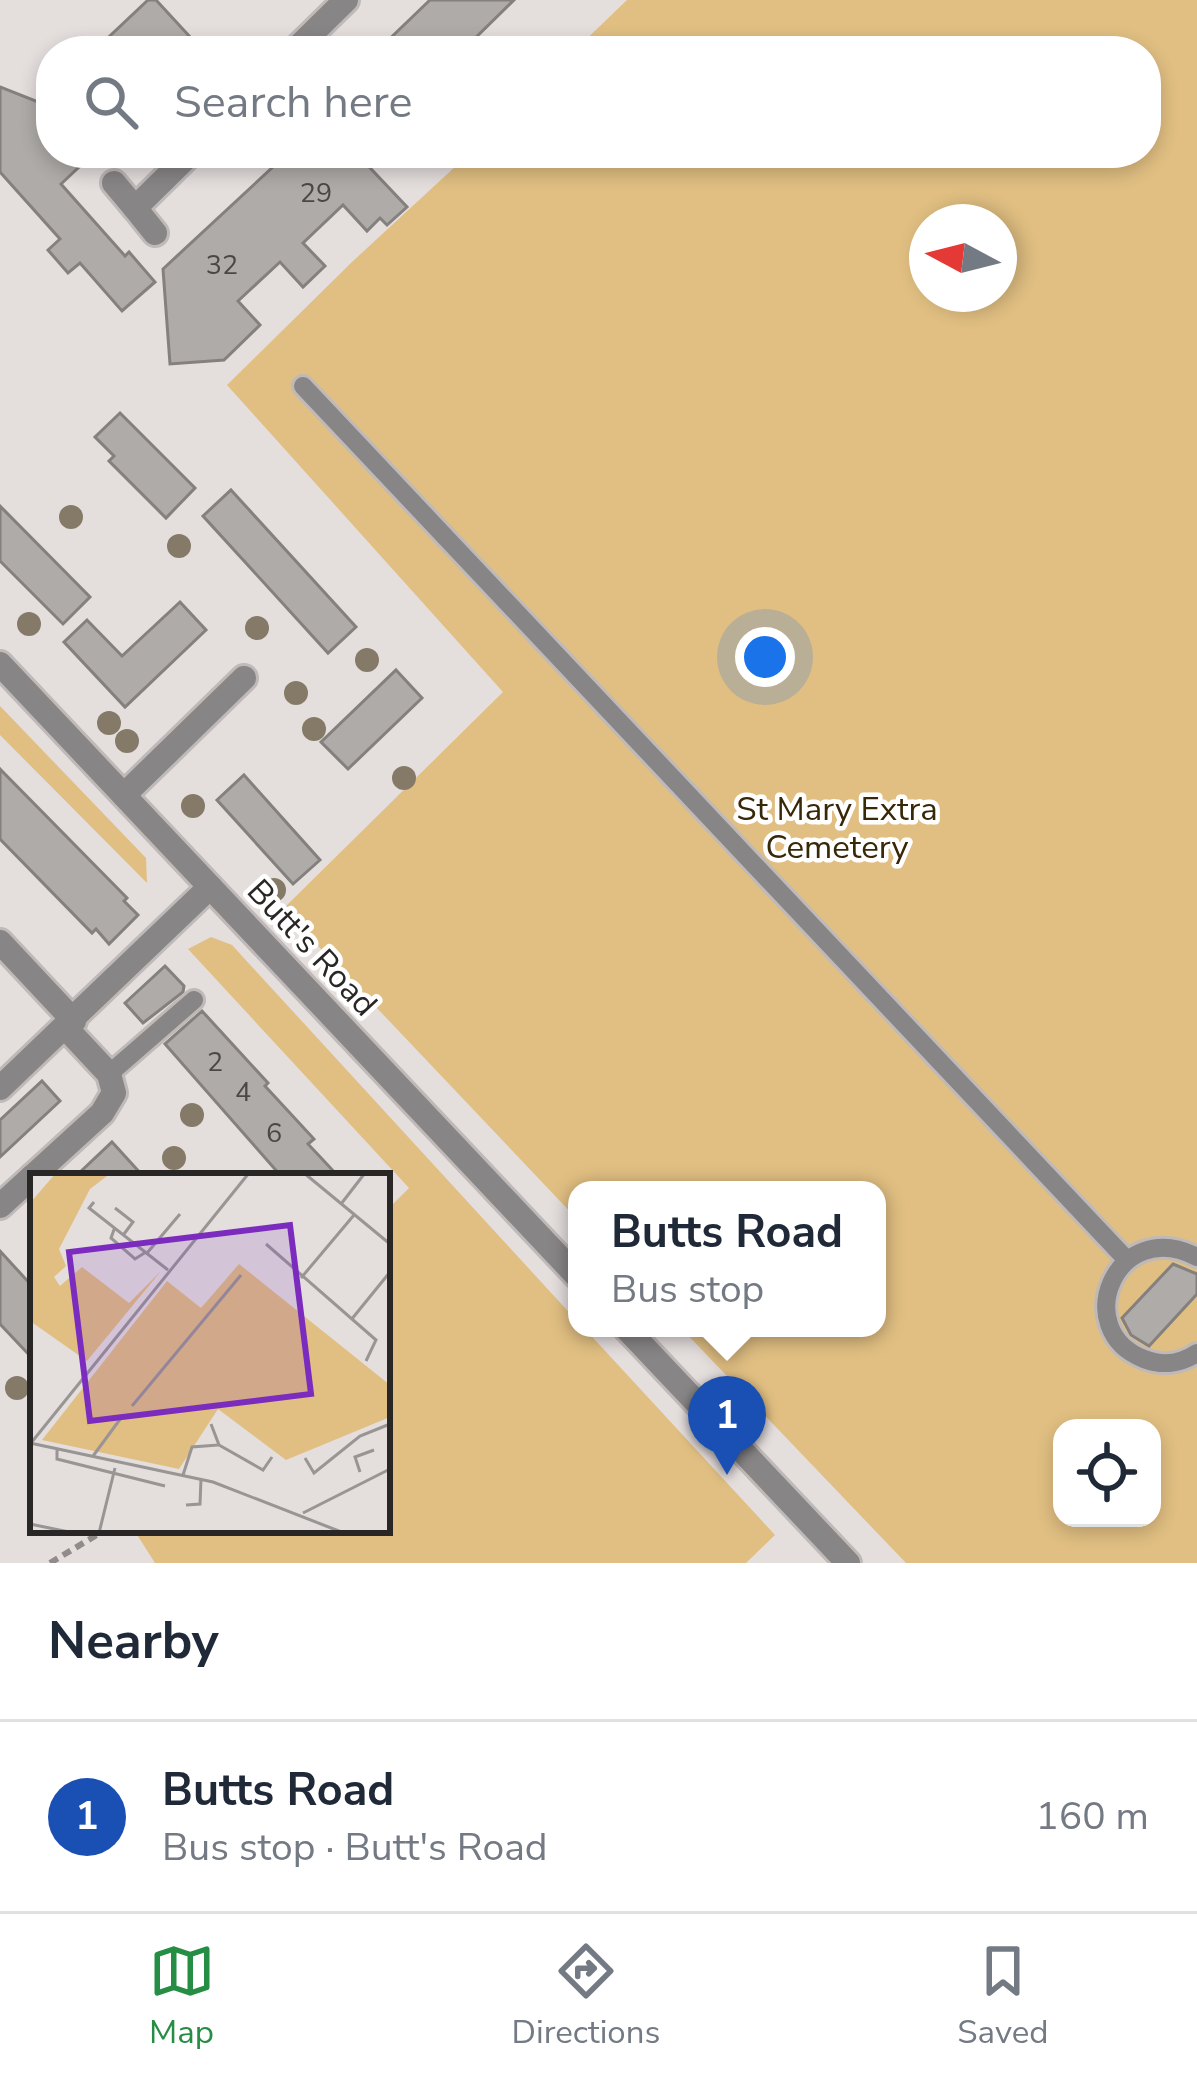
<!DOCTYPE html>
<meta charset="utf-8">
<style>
:root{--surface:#fff;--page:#f6f6f7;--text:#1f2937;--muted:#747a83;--line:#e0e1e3;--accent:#268e44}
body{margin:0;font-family:"Nunito Sans",sans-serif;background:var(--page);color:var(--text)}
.controls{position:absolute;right:36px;bottom:36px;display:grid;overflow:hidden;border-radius:24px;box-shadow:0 6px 18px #0003}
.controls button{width:108px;height:108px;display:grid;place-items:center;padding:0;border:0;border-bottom:3px solid var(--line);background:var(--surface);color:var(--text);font:60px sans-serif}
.compass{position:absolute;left:909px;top:204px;width:108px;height:108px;border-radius:50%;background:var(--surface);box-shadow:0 6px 18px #0003;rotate:277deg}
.you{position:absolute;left:765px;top:657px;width:42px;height:42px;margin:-30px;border:9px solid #fff;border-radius:50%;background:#1a73e8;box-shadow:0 0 0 18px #1a73e833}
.badge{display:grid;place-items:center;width:78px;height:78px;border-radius:50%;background:var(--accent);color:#fff;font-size:39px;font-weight:700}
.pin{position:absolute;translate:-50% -99px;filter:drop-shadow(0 3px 6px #0008)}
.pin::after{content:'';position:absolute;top:63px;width:42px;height:36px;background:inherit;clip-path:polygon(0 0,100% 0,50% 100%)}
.popup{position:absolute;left:568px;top:1181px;width:318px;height:156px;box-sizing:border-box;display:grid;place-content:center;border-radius:24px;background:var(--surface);filter:drop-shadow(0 3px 9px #0005);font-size:39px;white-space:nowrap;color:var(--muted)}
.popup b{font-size:45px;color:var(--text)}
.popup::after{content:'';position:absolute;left:50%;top:100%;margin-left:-24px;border:24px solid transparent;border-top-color:var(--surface)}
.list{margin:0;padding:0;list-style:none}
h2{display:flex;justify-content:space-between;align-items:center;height:156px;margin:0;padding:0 48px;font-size:51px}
h2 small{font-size:39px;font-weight:400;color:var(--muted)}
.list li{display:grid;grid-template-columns:78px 1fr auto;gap:36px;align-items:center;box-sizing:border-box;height:192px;padding:0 48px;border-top:3px solid var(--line)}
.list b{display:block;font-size:45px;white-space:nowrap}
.list p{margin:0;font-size:39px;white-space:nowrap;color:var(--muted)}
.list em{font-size:39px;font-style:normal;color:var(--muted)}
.icon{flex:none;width:66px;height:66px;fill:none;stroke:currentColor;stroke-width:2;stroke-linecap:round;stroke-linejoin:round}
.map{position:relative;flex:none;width:1197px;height:1563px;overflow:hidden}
.search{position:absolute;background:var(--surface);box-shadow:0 6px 18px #0003;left:36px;right:36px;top:36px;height:132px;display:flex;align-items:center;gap:30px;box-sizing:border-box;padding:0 42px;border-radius:48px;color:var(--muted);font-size:45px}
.sheet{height:348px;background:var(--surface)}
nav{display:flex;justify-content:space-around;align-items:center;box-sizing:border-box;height:168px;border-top:3px solid var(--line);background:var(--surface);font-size:33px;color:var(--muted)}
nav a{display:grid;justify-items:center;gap:6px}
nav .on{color:var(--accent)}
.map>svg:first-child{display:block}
.green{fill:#e1bf82;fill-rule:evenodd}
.building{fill:#afaba8;stroke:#84807e;stroke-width:3}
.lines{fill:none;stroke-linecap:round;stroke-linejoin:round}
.service-casing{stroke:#bfb9b8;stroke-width:24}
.minor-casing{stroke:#bfb9b8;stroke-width:30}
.path{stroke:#918c8b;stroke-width:6;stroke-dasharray:9 6;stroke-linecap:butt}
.service{stroke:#878585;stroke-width:18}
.minor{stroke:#878585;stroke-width:24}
.tree{fill:#857a68}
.labels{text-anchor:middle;stroke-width:9;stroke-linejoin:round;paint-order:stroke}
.number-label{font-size:27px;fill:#4a4846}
.park-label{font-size:33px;fill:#382808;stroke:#fff}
.street-label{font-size:33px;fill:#292726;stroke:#fff}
.inset-road{fill:none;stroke:#999594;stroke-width:3}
.view{fill:#7b2cbf;fill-opacity:0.15;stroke:#7b2cbf;stroke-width:6}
.inset-edge{fill:none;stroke:#292726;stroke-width:6}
</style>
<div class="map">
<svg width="1197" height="1563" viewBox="0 0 1197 1563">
<rect width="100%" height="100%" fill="#e4dedd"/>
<g class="green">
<path d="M627 0H1197V1563H906L681 1328H877V1190H577V1219L283 909 503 692 227 385 352 262 470 153H1146V51H574ZM927 222H999V294H927ZM1062 1428H1152V1518H1062Z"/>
<path d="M0 706 146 858 147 883 0 735Z"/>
<path d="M211 937 232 945 577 1321V1328H584L775 1535 746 1563H155L134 1530H387V1210L409 1188 188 949Z"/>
</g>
<g class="building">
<path d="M148 0H156L203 51H94Z"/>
<path d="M430 0H514L462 51H377Z"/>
<path d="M0 87 51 107V153H94L61 184 125 256 129 252 155 282 122 311 80 263 68 273 48 250 60 239 0 172Z"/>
<path d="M288 153H356L407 207 387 225 380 218 367 231 343 205 303 243 325 266 303 287 280 262 238 301 260 325 224 360 170 364 163 269Z"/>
<path d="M120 413 195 488 166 518 109 461 114 456 95 437Z"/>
<path d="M231 490 356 627 328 653 203 516Z"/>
<path d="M0 506 90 597 63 624 0 561Z"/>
<path d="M180 602 206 630 125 707 64 642 87 620 122 656Z"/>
<path d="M396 670 422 698 348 769 321 742Z"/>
<path d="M0 769 127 898 124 901 138 915 109 944 96 929 92 933 0 839Z"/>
<path d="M244 775 320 860 293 884 217 800Z"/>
<path d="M165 966 184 986 183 992 143 1023 125 1003Z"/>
<path d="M202 1011 268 1083 265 1086 314 1139 308 1144 338 1176H281L165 1044Z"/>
<path d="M42 1081 60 1101 0 1157V1120Z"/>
<path d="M112 1142 143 1176H76Z"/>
<path d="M0 1251 33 1287V1359L0 1324Z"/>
<path d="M1173 1264 1197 1274V1294L1149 1346 1131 1335 1122 1318Z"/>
</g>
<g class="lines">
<defs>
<g id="service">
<path d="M303 386 1126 1259"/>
<path d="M109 1074 194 1000"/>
<path d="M1197 1257C1116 1215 1069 1330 1144 1359 1162 1366 1181 1364 1197 1353"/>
</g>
<g id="minor">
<path d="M294 51 346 0"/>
<path d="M114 183 135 208 191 153"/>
<path d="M135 208 155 233"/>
<path d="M0 664 577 1276"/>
<path d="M124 795 244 678"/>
<path d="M0 942 74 1021"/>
<path d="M0 1088 210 887"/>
<path d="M33 1176 102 1113 114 1093 109 1074 66 1028"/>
<path d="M0 1206 33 1176"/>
<path d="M626 1328 848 1563"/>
</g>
</defs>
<use href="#service" class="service-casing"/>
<use href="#minor" class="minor-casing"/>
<path class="path" d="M50 1563 105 1530"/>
<use href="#service" class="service"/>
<use href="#minor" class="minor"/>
</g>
<g class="tree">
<circle cx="71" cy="517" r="12"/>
<circle cx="179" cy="546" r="12"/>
<circle cx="29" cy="624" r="12"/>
<circle cx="257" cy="628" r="12"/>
<circle cx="367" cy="660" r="12"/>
<circle cx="296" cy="693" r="12"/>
<circle cx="109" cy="723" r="12"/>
<circle cx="314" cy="729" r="12"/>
<circle cx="127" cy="741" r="12"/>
<circle cx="404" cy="778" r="12"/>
<circle cx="193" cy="806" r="12"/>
<circle cx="274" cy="890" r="12"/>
<circle cx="192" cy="1115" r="12"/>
<circle cx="174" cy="1158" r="12"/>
<circle cx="17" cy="1388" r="12"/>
</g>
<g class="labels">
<g class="number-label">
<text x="316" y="202">29</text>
<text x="222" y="274">32</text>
<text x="215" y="1071">2</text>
<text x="243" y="1101">4</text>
<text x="274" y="1142">6</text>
</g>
<g class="park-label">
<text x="837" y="820">St Mary Extra<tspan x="837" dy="38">Cemetery</tspan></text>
</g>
<g class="street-label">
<text transform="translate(313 947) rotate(47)" y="12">Butt's Road</text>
</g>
</g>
<g transform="translate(30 1173)">
<rect width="360" height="360" fill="#e4dedd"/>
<path d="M26 0H81L60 16 29 76 36 93 24 104 30 113 52 94 99 130 131 98 57 188 0 148V30ZM209 91 360 212V244L256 287 188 236 149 296 12 267 137 108 171 135Z" fill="#e1bf82"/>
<path class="inset-road" d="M274 0 360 71M64 29 59 35 138 97M311 31 335 0M85 35 103 49 94 61M85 54 81 65 105 86 116 79M236 71 346 167 336 188M117 80 150 41M271 105 324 42M321 147 360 99M102 233 211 102M0 270 183 309 314 360M1 270 219 0M189 272 233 297 242 284M27 276V286L135 313M63 283 91 245M275 285 284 300 330 263 360 251M330 299 325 284 344 277M153 302 162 274 189 272 181 251M156 332 170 331 171 306M273 340 360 296M0 351 44 360M69 360 85 295"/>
<path class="view" d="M260 52 281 221 60 248 39 79Z"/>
<rect width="360" height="360" class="inset-edge"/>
</g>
</svg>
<div class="controls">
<button><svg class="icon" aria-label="locate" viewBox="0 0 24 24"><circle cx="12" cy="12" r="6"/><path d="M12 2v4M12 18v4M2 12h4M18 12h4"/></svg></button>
</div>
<svg class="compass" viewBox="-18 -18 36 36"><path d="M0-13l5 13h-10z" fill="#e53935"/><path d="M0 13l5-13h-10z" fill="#747a83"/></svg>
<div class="you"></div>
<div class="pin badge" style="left:727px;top:1475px;background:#1a4fb4">1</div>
<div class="popup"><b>Butts Road</b>Bus stop</div>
<div class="search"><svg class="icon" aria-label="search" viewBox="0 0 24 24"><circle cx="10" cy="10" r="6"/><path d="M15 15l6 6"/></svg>Search here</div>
</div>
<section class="sheet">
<h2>Nearby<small></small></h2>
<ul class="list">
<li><span class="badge" style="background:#1a4fb4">1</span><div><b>Butts Road</b><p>Bus stop · Butt's Road</p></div><em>160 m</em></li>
</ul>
</section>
<nav>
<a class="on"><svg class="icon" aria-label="map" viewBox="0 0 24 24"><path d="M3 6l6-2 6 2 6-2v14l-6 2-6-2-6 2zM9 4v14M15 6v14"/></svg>Map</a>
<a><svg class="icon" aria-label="directions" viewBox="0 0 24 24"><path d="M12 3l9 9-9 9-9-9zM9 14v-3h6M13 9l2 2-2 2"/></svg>Directions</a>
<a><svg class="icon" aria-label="saved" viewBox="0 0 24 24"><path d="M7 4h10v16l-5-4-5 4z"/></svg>Saved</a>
</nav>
